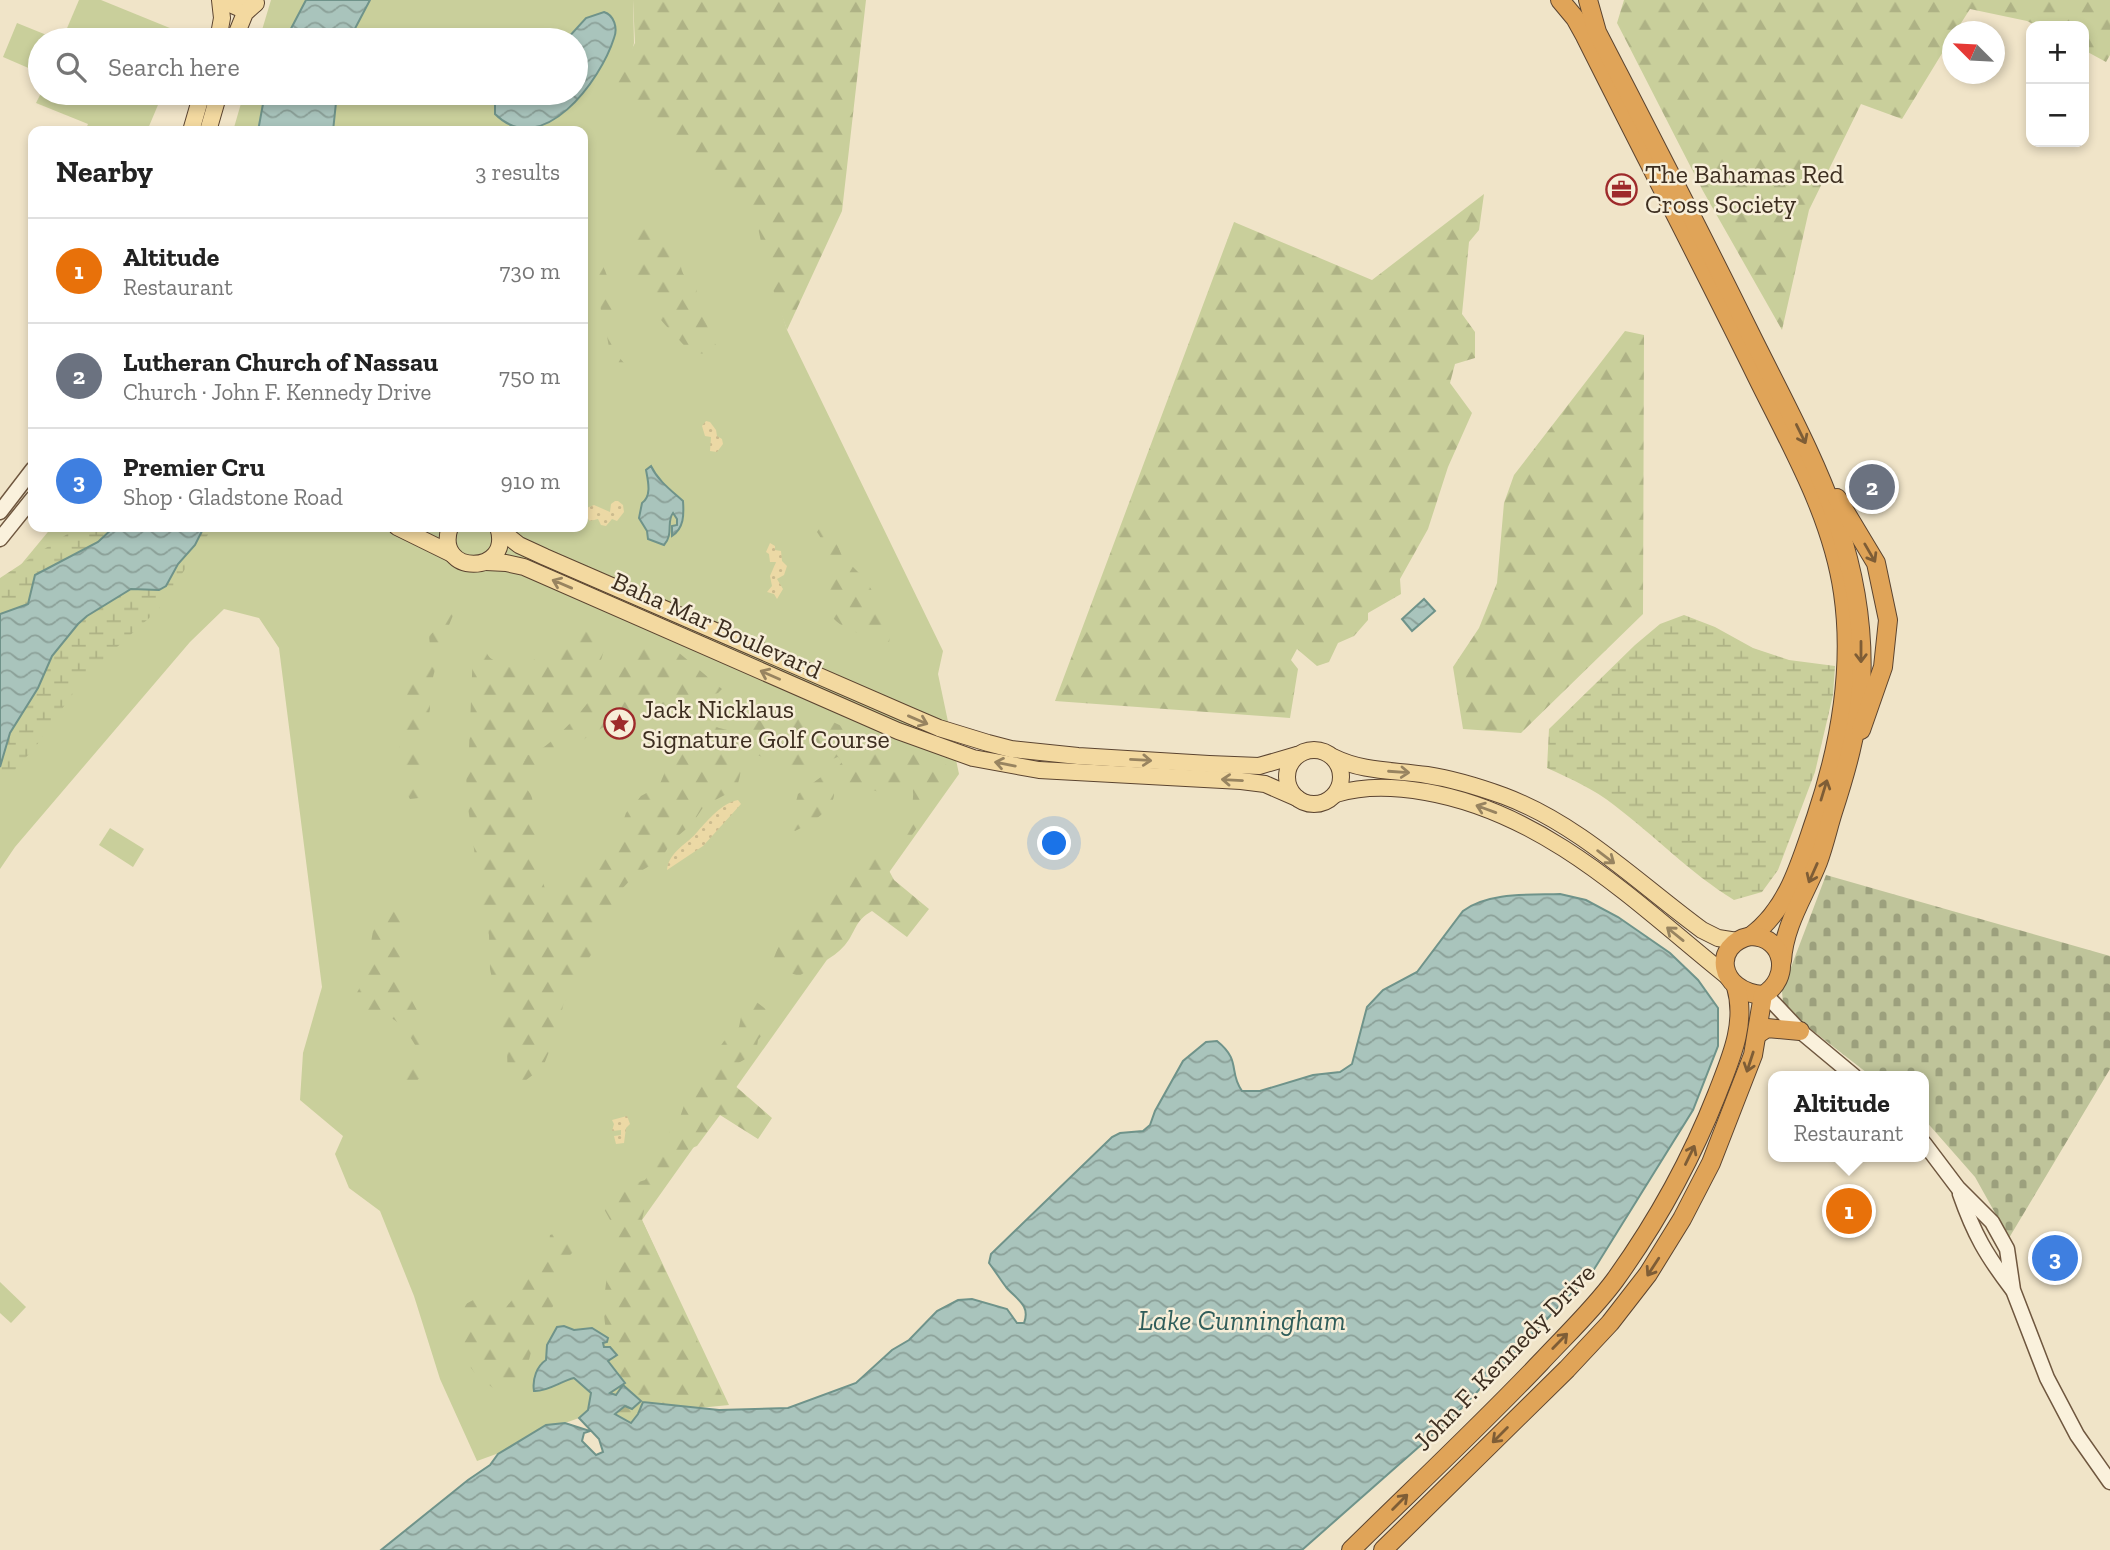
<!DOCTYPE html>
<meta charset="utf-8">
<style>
:root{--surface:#fff;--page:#f2f2f2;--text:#222;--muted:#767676;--line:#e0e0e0;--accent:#9e2a2b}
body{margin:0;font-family:"Zilla Slab",serif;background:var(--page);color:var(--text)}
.controls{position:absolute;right:21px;top:21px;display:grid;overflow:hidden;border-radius:14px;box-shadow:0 4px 10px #0003}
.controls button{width:63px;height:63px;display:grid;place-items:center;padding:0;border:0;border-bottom:2px solid var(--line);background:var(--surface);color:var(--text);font:35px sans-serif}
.compass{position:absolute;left:1942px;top:21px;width:63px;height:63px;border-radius:50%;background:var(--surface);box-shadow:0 4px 10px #0003;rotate:294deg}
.you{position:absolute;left:1055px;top:844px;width:24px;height:24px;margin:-18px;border:5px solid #fff;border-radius:50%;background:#1a73e8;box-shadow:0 0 0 10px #1a73e833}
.badge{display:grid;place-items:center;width:46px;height:46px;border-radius:50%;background:var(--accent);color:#fff;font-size:23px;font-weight:700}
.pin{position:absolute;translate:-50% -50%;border:4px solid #fff;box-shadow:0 2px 7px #0006}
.popup{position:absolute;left:1768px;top:1071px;width:161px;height:91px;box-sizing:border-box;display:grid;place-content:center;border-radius:14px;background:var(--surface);filter:drop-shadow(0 2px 5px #0005);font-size:23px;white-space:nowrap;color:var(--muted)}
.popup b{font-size:26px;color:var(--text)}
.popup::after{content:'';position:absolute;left:50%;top:100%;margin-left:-14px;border:14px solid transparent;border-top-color:var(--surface)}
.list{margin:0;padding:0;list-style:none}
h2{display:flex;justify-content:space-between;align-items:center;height:91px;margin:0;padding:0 28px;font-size:30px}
h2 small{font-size:23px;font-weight:400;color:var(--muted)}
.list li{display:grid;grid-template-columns:46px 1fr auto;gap:21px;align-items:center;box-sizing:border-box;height:105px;padding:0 28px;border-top:2px solid var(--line)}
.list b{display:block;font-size:26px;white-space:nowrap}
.list p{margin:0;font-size:23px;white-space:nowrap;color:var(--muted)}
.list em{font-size:23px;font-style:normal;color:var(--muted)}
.icon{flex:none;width:38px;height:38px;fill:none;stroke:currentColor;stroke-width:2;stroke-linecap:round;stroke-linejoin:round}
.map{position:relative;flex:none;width:2110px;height:1550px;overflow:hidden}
.search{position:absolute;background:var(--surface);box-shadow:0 4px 10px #0003;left:28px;top:28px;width:560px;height:77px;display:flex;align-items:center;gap:18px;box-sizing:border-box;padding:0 24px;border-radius:38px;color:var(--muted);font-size:26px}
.panel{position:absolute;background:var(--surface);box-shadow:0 4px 10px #0003;left:28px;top:126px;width:560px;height:406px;border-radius:14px}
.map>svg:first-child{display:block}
.grass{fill:#c9cf9b}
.forest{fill:url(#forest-firs)}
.wetland{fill:url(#wetland-marsh)}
.sand{fill:url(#sand-dots)}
.cemetery{fill:url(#cemetery-stones)}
.water{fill:url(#water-waves);stroke:#6f938a;stroke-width:2}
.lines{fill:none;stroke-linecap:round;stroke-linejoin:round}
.secondary-casing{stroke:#6f573f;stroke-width:17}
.primary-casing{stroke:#5b4430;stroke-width:18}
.highway-casing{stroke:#5b4430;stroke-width:20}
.secondary{stroke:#faf1dc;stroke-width:14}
.primary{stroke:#f3d9a0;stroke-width:16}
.highway{stroke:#e0a458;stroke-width:18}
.oneway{stroke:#7e5d36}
.oneway2{stroke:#988460}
.labels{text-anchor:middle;stroke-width:5;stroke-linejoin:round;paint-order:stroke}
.poi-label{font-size:26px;fill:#3d2e20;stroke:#f7eed8;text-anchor:start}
.street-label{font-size:26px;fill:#3d2e20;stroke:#f7eed8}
.water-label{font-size:28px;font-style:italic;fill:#2f5d5a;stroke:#f7eed8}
</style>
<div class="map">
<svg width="2110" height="1550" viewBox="0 0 2110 1550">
<defs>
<pattern id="forest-firs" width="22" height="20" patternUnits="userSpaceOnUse" patternTransform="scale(1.75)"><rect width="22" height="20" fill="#c9cf9b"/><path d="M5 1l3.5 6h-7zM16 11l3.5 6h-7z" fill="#aeb285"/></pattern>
<pattern id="wetland-marsh" width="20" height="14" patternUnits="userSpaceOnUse" patternTransform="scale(1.75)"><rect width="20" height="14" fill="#c9cf9b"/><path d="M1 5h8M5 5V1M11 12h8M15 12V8" fill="none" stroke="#aeb285"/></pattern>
<pattern id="sand-dots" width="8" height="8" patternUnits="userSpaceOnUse" patternTransform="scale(1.75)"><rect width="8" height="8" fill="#ecd9a5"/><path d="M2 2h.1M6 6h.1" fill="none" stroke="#cbbb8e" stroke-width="1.8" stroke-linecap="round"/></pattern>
<pattern id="cemetery-stones" width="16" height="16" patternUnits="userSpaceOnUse" patternTransform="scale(1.75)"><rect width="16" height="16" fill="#bfc49a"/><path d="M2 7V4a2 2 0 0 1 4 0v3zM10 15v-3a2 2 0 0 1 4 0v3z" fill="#9ca07d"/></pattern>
<pattern id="water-waves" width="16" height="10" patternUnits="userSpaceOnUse" patternTransform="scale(1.75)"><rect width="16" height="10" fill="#a9c4bc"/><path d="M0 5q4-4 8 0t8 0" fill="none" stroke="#8ba098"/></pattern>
</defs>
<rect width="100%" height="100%" fill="#f0e4c8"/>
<g class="grass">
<path d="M79 0H101L187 35 185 40H62Z"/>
<path d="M271 0H633L634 43 622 93 673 122 756 209 770 274 787 330 943 651 938 674 959 774 642 1220 729 1405 638 1414 588 1410 579 1418 565 1423 546 1426 499 1453 477 1461 440 1379 414 1296 380 1211 349 1188 335 1154 343 1136 300 1100 303 1053 322 987 279 648 259 618 224 609 190 642 15 847 0 869V590L52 527H583V131H233L244 93H576V40H259Z"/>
<path d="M17 23 59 40H40V73L3 57Z"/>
<path d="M41 93H163L147 131H85L88 124 36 103Z"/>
<path d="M110 828 144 849 133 867 99 845Z"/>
<path d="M0 1282 26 1307 11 1323 0 1313Z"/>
</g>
<g class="forest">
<path d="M633 0H866L842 211 787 330 768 275 755 213 736 203 728 189 703 157 677 144 666 125 621 104 612 95 616 79 635 43Z"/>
<path d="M1624 0H2110V55L2106 62 2084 50V26H2037L2027 21 1970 9 1956 31 1952 32V37L1902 119 1861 104 1809 210 1782 330 1703 191 1617 23Z"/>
<path d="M1484 194 1479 230 1469 242 1462 314 1475 332V358L1455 364 1450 383 1472 413 1448 467 1428 529 1400 579 1401 594 1368 613V620L1354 636 1338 643 1329 662 1317 666 1297 649 1291 660 1298 669 1290 718 1055 701 1234 222 1372 280Z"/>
<path d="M651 222 655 228H658C656 246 672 244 680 256 684 263 680 261 681 267 682 276 691 283 697 289L694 302C706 316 708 332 717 347L712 353 692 354C670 329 638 301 632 266 630 255 633 244 631 233L640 225Z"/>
<path d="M598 264H602C611 282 617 308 617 328 617 335 614 343 616 350 623 370 638 364 637 392L633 393C616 378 611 369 609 347 608 340 606 336 608 329 597 315 601 285 595 266Z"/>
<path d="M1625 331 1644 335 1643 614 1521 733 1463 729 1453 667 1479 628 1497 583 1504 503 1514 475Z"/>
<path d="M819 529 832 532 842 556 865 579 877 599 883 619 891 633 889 642C878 644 868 638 858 633 850 630 836 624 832 616 825 603 831 591 832 578 832 567 824 541 817 532Z"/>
<path d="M446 591 454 613 442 642 430 689V709L424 739 419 798 410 799 401 785 398 760 408 688 416 678 418 665 430 646 429 636C447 620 445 616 440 594Z"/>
<path d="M591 626 596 630 599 643 604 648C601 673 575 701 556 717 550 722 554 717 547 721 536 726 505 755 509 769 513 781 529 786 532 798 539 830 533 861 547 893L559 898 568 893 586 869 610 843 621 827 626 813 641 796 659 786 673 753C683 744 683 730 698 724 706 721 712 725 719 728 722 729 726 729 729 731 745 744 743 772 736 789L704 806 692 824 672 841 661 859 636 874 620 891 608 911 593 952 575 978 569 996 564 1002 556 1034 543 1067 521 1084 513 1086 508 1084 507 1050 490 969 489 935 480 891 467 800 466 768 469 749 473 651 478 649 486 651C488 657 491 659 497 662 526 681 551 641 574 630 579 627 585 627 591 626Z"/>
<path d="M648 645 678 652 722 689 718 693 708 696 653 709 642 714 616 720 588 736 572 750 565 749 552 758 543 772 533 773 522 766 527 755C549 755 624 669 613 649Z"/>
<path d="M744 709 757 713 790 711 820 716 889 748 912 754 928 755 945 763 951 772 950 782 907 842 897 836 895 831C910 816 918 799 910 779L879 792 863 787H848L845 780 838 777 837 768 842 762 838 757C830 759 804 777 794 782L783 766 748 751 737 730 736 723Z"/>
<path d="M825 774 831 776C832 781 834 787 834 792 836 809 808 825 795 831L789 828 798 794Z"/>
<path d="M873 854 886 865 894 880 929 909 907 937 872 911C854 921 856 932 845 945 832 960 815 965 799 976L782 970 773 960 779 945 803 925 821 897 830 891 837 890C846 875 855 859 873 854Z"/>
<path d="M387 897 400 898 406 990 425 1025 423 1047 426 1073 415 1082 405 1097 399 1094 417 1048C400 1019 394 1016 361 1010L353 1000 365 978 375 919Z"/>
<path d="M750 997 776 1017 758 1040 756 1053 733 1066V1084L772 1118 758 1139 720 1115 697 1146 687 1150 671 1170 661 1171 646 1201 642 1220 726 1404 638 1414 631 1423 615 1414 625 1405 616 1395 609 1393 624 1383 607 1361 616 1355 604 1347 603 1343 607 1341 603 1306 607 1276 615 1262 612 1240 614 1227 604 1209 607 1196 617 1189 645 1180 650 1173 652 1154 679 1120 689 1091 724 1041 739 1027 742 1012Z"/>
<path d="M566 1230 572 1232 574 1235 573 1252 555 1271 553 1285 556 1302C550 1311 543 1320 538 1329 528 1351 525 1419 487 1383 483 1379 478 1377 475 1373 459 1355 460 1327 464 1305L475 1299 497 1310H504L526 1282 538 1257 548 1249 550 1235Z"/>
</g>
<g class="wetland">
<path d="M78 527H114L98 542 52 565 28 604 0 614V578Z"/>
<path d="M204 527H213L158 610 86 675 36 746 0 787V767L10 733 38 688 52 656 87 616 131 589 159 590 166 586 178 564 195 545Z"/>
<path d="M1684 615 1715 627 1753 648 1789 660 1835 666 1833 695 1815 772 1778 870 1762 892 1734 900C1690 873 1655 836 1614 805 1594 789 1571 779 1547 768L1549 729 1635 645 1660 624Z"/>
</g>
<g class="sand">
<path d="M706 421 710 422 716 430 717 436 722 439 723 444 717 452 710 451 711 437 705 436 702 426Z"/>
<path d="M615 501H618L623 505 624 512 617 521 612 519 606 526 601 525 598 519 590 521 583 514 584 509 594 505 610 512 611 504Z"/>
<path d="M770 543 775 546V550L781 551 782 561 787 566 784 575 777 579 783 589 777 599 774 594 767 592 772 586 770 576 776 562H770L769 554 766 552Z"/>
<path d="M738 800 741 804 703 846 667 870C669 851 688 844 698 831 708 820 722 803 738 800Z"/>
<path d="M627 1116 630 1124 626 1128 624 1143 616 1144 614 1136 621 1135V1130L612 1131 614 1124 612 1120Z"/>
</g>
<path class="cemetery" d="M1826 875 2110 956V1069L2009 1238 1975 1177 1924 1119V1076H1871L1790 1013 1783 1003 1782 991Z"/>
<g class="water">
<path d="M306 0H370L349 40H285Z"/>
<path d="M604 12C614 15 618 28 614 38 601 80 542 161 495 114V103L498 93H576V40H566L586 18Z"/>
<path d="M265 93H337L333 131H258Z"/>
<path d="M651 466C658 481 672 491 683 501 684 515 684 528 672 536V526L677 525V519L673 513C666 522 674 534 664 545L648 539 647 531 639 518 642 503C652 496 648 481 646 470Z"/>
<path d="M114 527H204L195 545 178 564 166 586 159 590 131 589 87 616 78 624 52 656 38 688 10 733 0 767V614L28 604 35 575 98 542Z"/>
<path d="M1424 599 1435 611 1412 631 1402 619Z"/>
<path d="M1560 894 1586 900 1618 917 1670 953 1698 980 1718 1008V1046L1693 1110 1593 1271 1455 1415 1302 1550H381L468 1480 490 1465 498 1454 546 1425 565 1423 590 1431 584 1433 582 1441 596 1455 603 1452 599 1439 579 1418 588 1410 591 1393 574 1378C561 1381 547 1392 534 1391 532 1379 537 1366 546 1360L547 1345 557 1327 564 1326 574 1330 592 1328 608 1338 607 1342 603 1343 604 1347H610L617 1355 608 1361 625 1383 610 1393 616 1395 623 1385 641 1401 632 1409 625 1406 615 1414 631 1423 638 1414 643 1402 719 1410 788 1408 856 1383 892 1350 909 1340 937 1311 958 1300 972 1299 1007 1309 1017 1323H1024C1031 1305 1016 1299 1006 1287 1000 1279 995 1271 989 1263L991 1254 1112 1137 1120 1133 1143 1131 1150 1125 1155 1111 1183 1061 1206 1042 1217 1041C1242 1061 1228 1072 1242 1091H1260L1313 1075 1340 1072 1352 1064 1367 1007 1383 990 1417 972 1463 911C1488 892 1530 895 1560 894Z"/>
</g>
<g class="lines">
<defs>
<g id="secondary">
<path d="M0 512 33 469"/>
<path d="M0 539 33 498"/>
<path d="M1765 994 1800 1031 1854 1076"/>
<path d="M1924 1143 1958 1188 1992 1222 2007 1249 2013 1290 2047 1378 2077 1435 2110 1482"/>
<path d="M1960 1194C1974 1234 1986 1255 2012 1289"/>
</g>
<g id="primary">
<path d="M221 0 239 8 255 4"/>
<path d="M218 40 222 18 220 0"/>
<path d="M234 40 245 13 256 3"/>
<path d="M191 131 202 93"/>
<path d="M208 131 219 93"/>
<path d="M397 527 452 554"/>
<path d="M450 527C433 576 514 576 498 527"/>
<path d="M500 530 519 545 545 557 911 716 939 728 988 743 1011 749 1078 756 1209 764 1259 766 1297 755"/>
<path d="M486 562 506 563 524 567 898 731 973 758 1039 770 1241 781 1265 784 1297 798"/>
<circle cx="1314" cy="777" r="27"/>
<path d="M1333 757C1363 772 1394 770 1427 775 1453 779 1479 787 1504 796 1579 824 1638 883 1702 930L1718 938 1737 941"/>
<path d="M1336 794C1366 785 1396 787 1426 792 1547 813 1636 903 1728 977"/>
</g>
<g id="highway">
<path d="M1560 0 1575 18 1585 36C1642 150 1701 263 1757 377 1791 446 1832 516 1843 593 1854 669 1840 745 1816 817 1801 860 1789 908 1751 936"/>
<path d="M1588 0 1597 32C1648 131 1699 229 1748 329 1807 449 1869 548 1861 688 1858 730 1846 772 1833 812 1828 828 1824 846 1818 862 1805 895 1784 925 1782 961"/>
<path d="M1837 498 1876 563 1888 620 1883 667 1861 730"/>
<path d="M1751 936C1786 937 1791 979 1763 995 1718 992 1711 944 1751 936Z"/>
<path d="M1758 1034 1767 1028 1800 1031"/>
<path d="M1351 1550C1414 1488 1479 1427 1540 1363 1565 1336 1593 1310 1615 1280 1656 1223 1691 1160 1717 1094 1730 1060 1747 1024 1736 987"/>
<path d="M1383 1550 1567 1369 1610 1323 1648 1274 1682 1219 1711 1163 1753 1055 1763 995"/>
</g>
</defs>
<use href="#secondary" class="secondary-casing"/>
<use href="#primary" class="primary-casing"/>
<use href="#highway" class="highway-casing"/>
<use href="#secondary" class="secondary"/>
<use href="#primary" class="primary"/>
<use href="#highway" class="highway"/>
</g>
<defs><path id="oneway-shaft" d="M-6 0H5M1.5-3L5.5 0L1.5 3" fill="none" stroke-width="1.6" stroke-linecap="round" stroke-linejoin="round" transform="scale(1.75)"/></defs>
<g class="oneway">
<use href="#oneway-shaft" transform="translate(1801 434) rotate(64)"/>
<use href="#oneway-shaft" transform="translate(1870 553) rotate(60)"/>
<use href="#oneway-shaft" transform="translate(1861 652) rotate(90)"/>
<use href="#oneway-shaft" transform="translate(1824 790) rotate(-73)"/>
<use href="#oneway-shaft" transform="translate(1813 873) rotate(114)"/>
<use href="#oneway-shaft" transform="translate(1750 1062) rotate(108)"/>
<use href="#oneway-shaft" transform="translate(1690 1155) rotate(-64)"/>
<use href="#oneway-shaft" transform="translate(1653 1267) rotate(123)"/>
<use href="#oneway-shaft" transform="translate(1560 1341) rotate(-46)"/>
<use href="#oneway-shaft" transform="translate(1500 1435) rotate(135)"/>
<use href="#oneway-shaft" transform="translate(1400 1502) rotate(-45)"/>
</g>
<g class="oneway2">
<use href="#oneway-shaft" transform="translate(562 584) rotate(-157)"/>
<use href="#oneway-shaft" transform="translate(770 675) rotate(-156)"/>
<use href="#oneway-shaft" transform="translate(918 720) rotate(23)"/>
<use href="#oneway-shaft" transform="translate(1141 760) rotate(3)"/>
<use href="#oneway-shaft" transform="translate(1005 764) rotate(-169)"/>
<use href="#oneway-shaft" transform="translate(1399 772) rotate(4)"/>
<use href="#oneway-shaft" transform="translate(1232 780) rotate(-177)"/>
<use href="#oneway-shaft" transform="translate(1486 809) rotate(-160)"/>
<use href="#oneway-shaft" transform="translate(1606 857) rotate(37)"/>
<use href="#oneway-shaft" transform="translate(1675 934) rotate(-141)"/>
</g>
<defs>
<symbol id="office-ring" viewBox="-11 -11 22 22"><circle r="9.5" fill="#f7eed8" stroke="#9e2a2b" stroke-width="1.5"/><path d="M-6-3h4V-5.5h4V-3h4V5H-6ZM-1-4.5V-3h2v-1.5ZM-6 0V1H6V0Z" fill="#9e2a2b"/></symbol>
<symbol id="sight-ring" viewBox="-11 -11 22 22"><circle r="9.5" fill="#f7eed8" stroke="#9e2a2b" stroke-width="1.5"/><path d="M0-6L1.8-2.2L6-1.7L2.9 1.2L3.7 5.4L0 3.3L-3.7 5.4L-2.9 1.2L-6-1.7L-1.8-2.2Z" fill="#9e2a2b"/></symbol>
</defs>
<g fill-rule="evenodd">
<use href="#office-ring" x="1604" y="172" width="35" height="35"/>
<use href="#sight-ring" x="602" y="706" width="35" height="35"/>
</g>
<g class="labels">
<g class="poi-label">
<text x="1645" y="183">The Bahamas Red<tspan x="1645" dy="30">Cross Society</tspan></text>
<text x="642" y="718">Jack Nicklaus<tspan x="642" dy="30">Signature Golf Course</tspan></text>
</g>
<g class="street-label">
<text transform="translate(717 625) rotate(24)" y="9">Baha Mar Boulevard</text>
<text transform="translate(1504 1357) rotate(-46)" y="9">John F. Kennedy Drive</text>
</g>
<g class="water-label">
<text x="1242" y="1330">Lake Cunningham</text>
</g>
</g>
</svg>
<div class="controls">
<button>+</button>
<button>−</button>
</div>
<svg class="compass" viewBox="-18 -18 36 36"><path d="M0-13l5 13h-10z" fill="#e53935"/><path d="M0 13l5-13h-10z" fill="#767676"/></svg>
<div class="you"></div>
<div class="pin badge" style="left:1849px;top:1211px;background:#e8710a">1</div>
<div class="popup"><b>Altitude</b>Restaurant</div>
<div class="pin badge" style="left:1872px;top:487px;background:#6b7280">2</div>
<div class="pin badge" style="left:2055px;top:1258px;background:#3f7fe0">3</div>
<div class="search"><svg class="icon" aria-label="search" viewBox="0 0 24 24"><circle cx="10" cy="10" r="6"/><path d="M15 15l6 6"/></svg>Search here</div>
<section class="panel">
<h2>Nearby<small>3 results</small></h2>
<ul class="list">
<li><span class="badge" style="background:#e8710a">1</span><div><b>Altitude</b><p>Restaurant</p></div><em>730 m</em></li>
<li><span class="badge" style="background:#6b7280">2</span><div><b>Lutheran Church of Nassau</b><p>Church · John F. Kennedy Drive</p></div><em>750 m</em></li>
<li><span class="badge" style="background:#3f7fe0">3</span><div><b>Premier Cru</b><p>Shop · Gladstone Road</p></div><em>910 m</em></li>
</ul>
</section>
</div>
